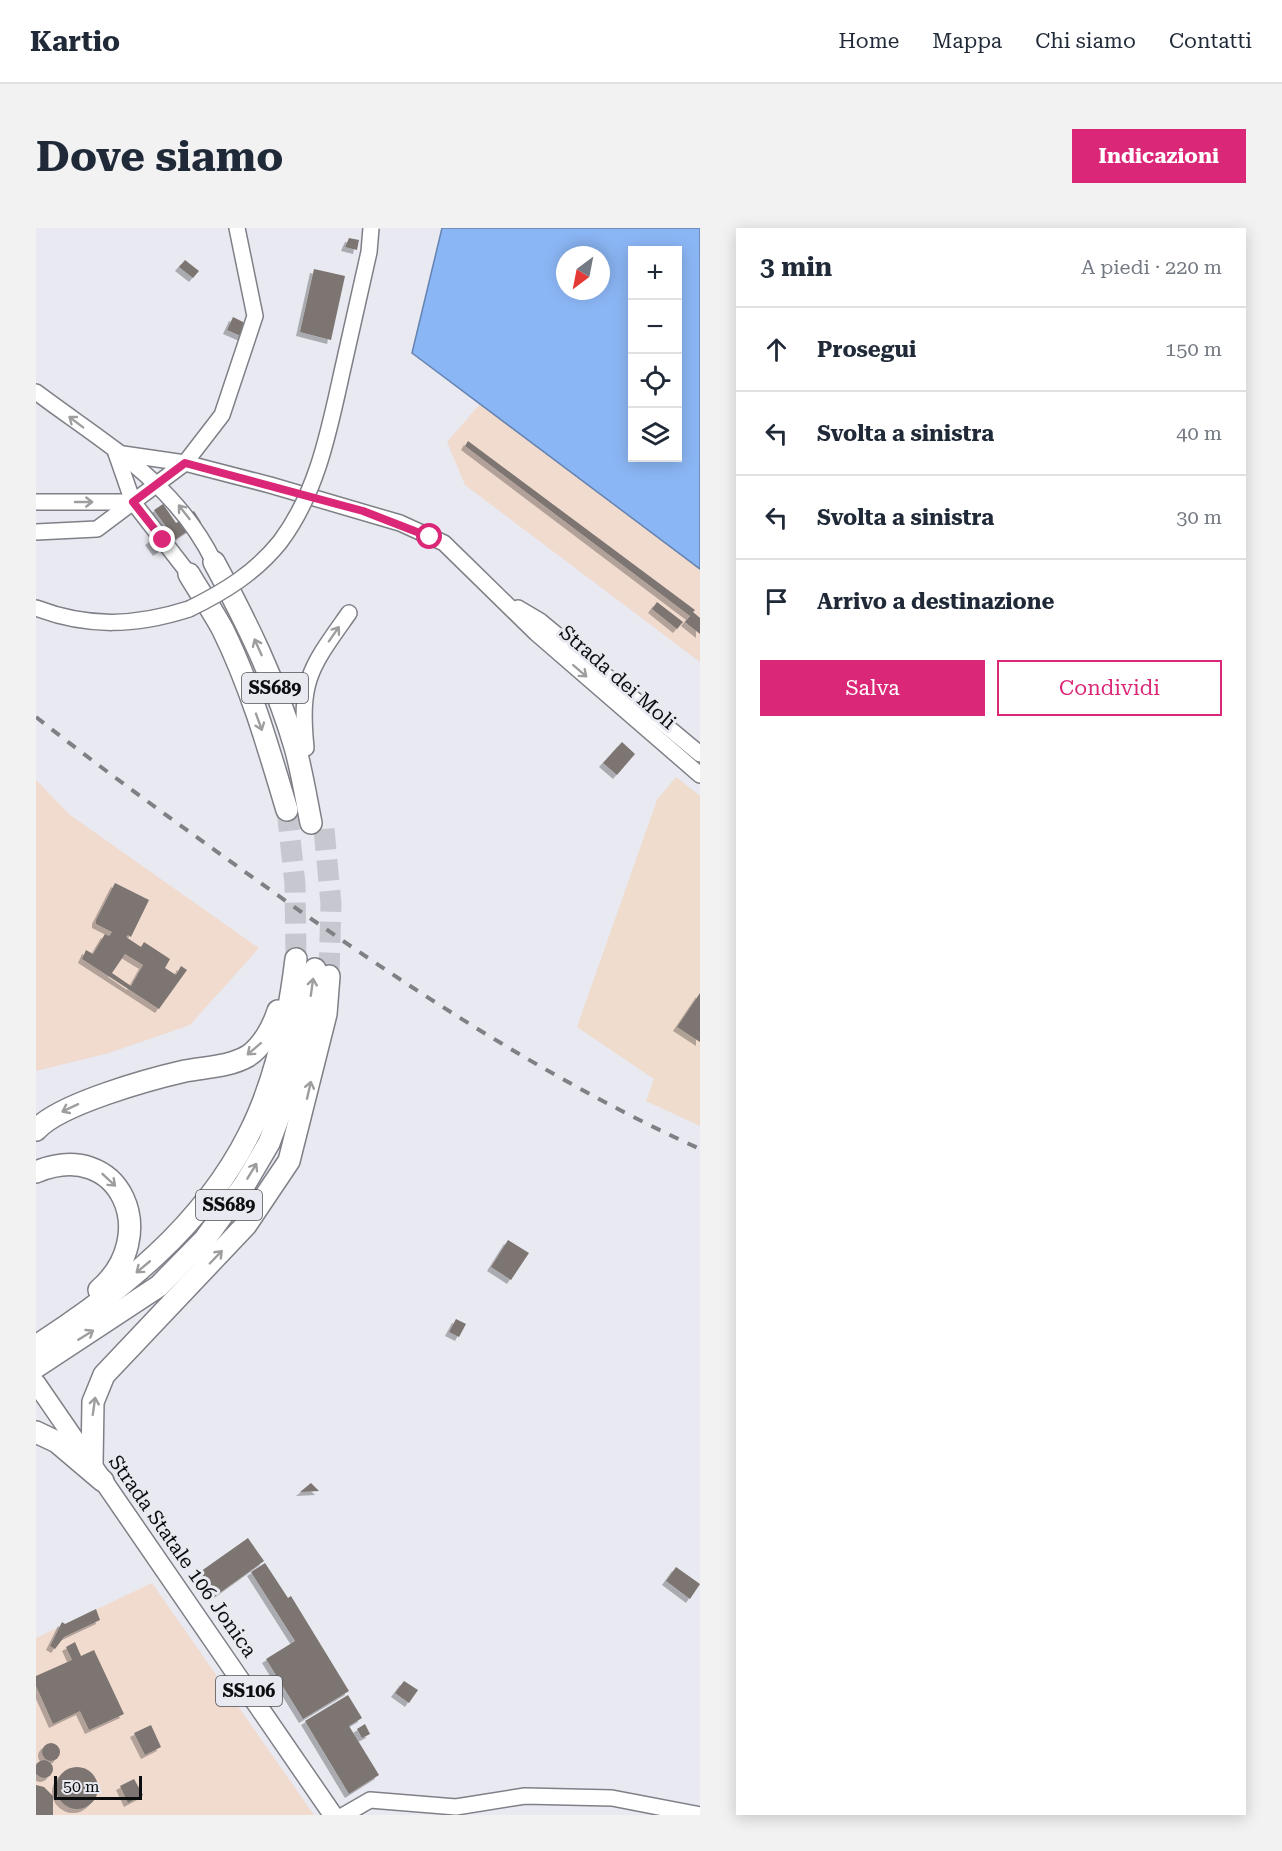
<!DOCTYPE html>
<html lang="it">
<meta charset="utf-8">
<style>
:root{--surface:#fff;--page:#f2f2f3;--text:#1f2937;--muted:#747a83;--line:#e0e1e3;--accent:#db2777}
body{margin:0;font-family:"Roboto Serif",serif;background:var(--page);color:var(--text)}
.controls{position:absolute;right:18px;top:18px;display:grid;overflow:hidden;border-radius:0px;box-shadow:0 3px 15px #0003}
.controls button{width:54px;height:54px;display:grid;place-items:center;padding:0;border:0;border-bottom:2px solid var(--line);background:var(--surface);color:var(--text);font:30px sans-serif}
.compass{position:absolute;left:520px;top:18px;width:54px;height:54px;border-radius:50%;background:var(--surface);box-shadow:0 3px 15px #0003;rotate:212deg}
.scale{position:absolute;left:18px;bottom:15px;width:88px;box-sizing:border-box;padding-left:6px;border:3px solid #0c0d0f;border-top:0;font-size:16px;line-height:21px;white-space:nowrap;color:#0c0d0f;-webkit-text-stroke:4px #e8e9f1;paint-order:stroke}
.stop{position:absolute;width:18px;height:18px;margin:-14px;border:4px solid #db2777;border-radius:50%;background:#fff}
.stop.end{background:#db2777;border-color:#fff;box-shadow:0 2px 6px #0008}
.list{margin:0;padding:0;list-style:none}
h2{display:flex;justify-content:space-between;align-items:center;height:78px;margin:0;padding:0 24px;font-size:26px}
h2 small{font-size:20px;font-weight:400;color:var(--muted)}
.list li{display:grid;grid-template-columns:39px 1fr auto;gap:18px;align-items:center;box-sizing:border-box;height:84px;padding:0 24px;border-top:2px solid var(--line)}
.list b{display:block;font-size:22px;white-space:nowrap}
.list em{font-size:20px;font-style:normal;color:var(--muted)}
.actions{display:flex;gap:12px;padding:18px 24px}
.actions a{flex:1;padding:14px 0;border:2px solid var(--accent);border-radius:0px;text-align:center;font-size:21px;color:var(--accent)}
.actions .main{background:var(--accent);color:#fff}
.icon{flex:none;width:33px;height:33px;fill:none;stroke:currentColor;stroke-width:2;stroke-linecap:round;stroke-linejoin:round}
.map{position:relative;flex:none;width:664px;height:1587px;overflow:hidden;border-radius:0px}
header{display:flex;align-items:center;gap:36px;box-sizing:border-box;height:84px;padding:0 30px;background:var(--surface);border-bottom:2px solid var(--line)}
header strong{font-size:28px}
nav{display:flex;gap:33px;margin-inline-start:auto;font-size:21px}
.intro{display:flex;align-items:center;justify-content:space-between;box-sizing:border-box;height:144px;padding:0 36px}
h1{margin:0;font-size:42px}
.button{padding:15px 27px;border-radius:0px;background:var(--accent);color:#fff;font-size:21px;font-weight:700}
main{display:flex;gap:36px;padding:0 36px}
aside{flex:1;background:var(--surface);border-radius:0px;box-shadow:0 3px 15px #0003}
.map>svg:first-child{display:block}
.commercial{fill:#efdccc}
.industrial{fill:#f1dbcf}
.water{fill:#8bb6f5;stroke:#6583b0;stroke-width:1.5;fill-rule:evenodd}
.building{fill:#7d7571;fill-rule:evenodd;filter:url(#shadow)}
.lines{fill:none;stroke-linecap:round;stroke-linejoin:round}
.highway-tunnel{stroke:#c7c8cf;stroke-width:21;stroke-dasharray:21 10;stroke-linecap:butt}
.minor-casing{stroke:#7f8087;stroke-width:18}
.major-casing{stroke:#7f8087;stroke-width:21}
.highway-casing{stroke:#7f8087;stroke-width:24}
.minor{stroke:#fff;stroke-width:15}
.major{stroke:#fff;stroke-width:18}
.highway{stroke:#fff;stroke-width:21}
.rail{stroke:#7f8086;stroke-width:4;stroke-dasharray:10 10;stroke-linecap:butt}
.minor-bridge-casing{stroke:#7f8087;stroke-width:18;stroke-linecap:butt}
.minor-bridge{stroke:#fff;stroke-width:15}
.oneway{stroke:#9e9e9f}
.route{stroke:#db2777;stroke-width:8}
.labels{text-anchor:middle;stroke-width:6;stroke-linejoin:round;paint-order:stroke}
.shield{fill:#e8e9f1;stroke:#4e4f53;stroke-width:1.5}
.shield-label{font-size:18px;font-weight:bold;fill:#0c0d0f}
.street-label{font-size:20px;fill:#0c0d0f;stroke:#e8e9f1}
</style>
<header>
<strong>Kartio</strong>
<nav><a>Home</a><a>Mappa</a><a>Chi siamo</a><a>Contatti</a></nav>
</header>
<div class="intro"><h1>Dove siamo</h1><a class="button">Indicazioni</a></div>
<main>
<div class="map">
<svg width="664" height="1587" viewBox="0 0 664 1587">
<defs>
<filter id="shadow"><feDropShadow dx="-4" dy="4" stdDeviation="0" flood-color="#0004"/></filter>
</defs>
<rect width="100%" height="100%" fill="#e8e9f1"/>
<path class="commercial" d="M640 549 664 568V898L610 873 618 851 541 799 621 572Z"/>
<g class="industrial">
<path d="M444 176 664 341V434L429 257 411 214Z"/>
<path d="M0 552 34 587 223 720 154 797 73 825 0 843Z"/>
<path d="M116 1355 278 1587H0V1410Z"/>
</g>
<path class="water" d="M406 0H664V341L376 125ZM596 22H642V230H596ZM529 27H565V63H529Z"/>
<g class="building">
<path d="M313 10 323 12 321 22 309 19Z"/>
<path d="M149 32 163 43 157 50 143 39Z"/>
<path d="M278 41 309 48 295 112 264 104Z"/>
<path d="M197 89 213 97 207 109 191 102Z"/>
<path d="M432 213 659 382 657 384 664 390V406L649 394 654 388 429 218Z"/>
<path d="M127 276 140 295 158 283 165 294 121 324 113 313 131 300 118 282Z"/>
<path d="M621 374 647 394 641 401 616 381Z"/>
<path d="M586 514 599 526 581 547 567 535Z"/>
<path d="M79 655 113 672 95 709 92 707 90 709 105 719 108 714 134 731 129 740 140 747 145 738 151 742 123 781 46 731 50 722 57 726 69 706 73 708 76 704 60 696V692ZM89 726 107 737 95 758 76 745Z"/>
<path d="M664 765V814L641 799Z"/>
<path d="M472 1012 493 1025 475 1052 455 1039Z"/>
<path d="M420 1091 430 1096 423 1109 413 1104Z"/>
<path d="M275 1255 283 1263 264 1264Z"/>
<path d="M212 1310 228 1333 178 1369 161 1346Z"/>
<path d="M229 1335 252 1370 255 1368 313 1463 267 1491 230 1431 259 1413 215 1344Z"/>
<path d="M640 1339 664 1356 654 1371 630 1353Z"/>
<path d="M60 1381 64 1392 28 1409 19 1421 14 1418 26 1394 29 1396Z"/>
<path d="M39 1414 45 1428 58 1422 88 1486 53 1502 44 1483 17 1496 0 1458V1448L36 1432 30 1419Z"/>
<path d="M368 1453 382 1462 373 1475 359 1465Z"/>
<path d="M312 1467 326 1490 313 1498 343 1547 313 1566 269 1493Z"/>
<path d="M329 1496 334 1506 326 1510 321 1501Z"/>
<path d="M115 1497 125 1519 109 1527 98 1505Z"/>
<circle cx="15" cy="1524" r="9"/>
<circle cx="8" cy="1541" r="9"/>
<circle cx="41" cy="1560" r="21"/>
<path d="M98 1551 107 1567 92 1575 84 1558Z"/>
<path d="M0 1557 8 1559 17 1568V1587H0Z"/>
</g>
<g class="lines">
<g class="highway-tunnel">
<path d="M251 582 259 656 260 731"/>
<path d="M288 601 295 676 293 748"/>
</g>
<defs>
<g id="minor">
<path d="M0 164C69 216 139 254 178 334"/>
<path d="M80 225 149 235 234 257 364 295 408 315 500 405 664 547"/>
<path d="M80 225 97 274 153 346"/>
<path d="M0 274H97"/>
<path d="M0 304 61 301 149 235 186 187 219 88 201 0"/>
<path d="M0 380C52 400 100 398 153 381"/>
<path d="M482 380 504 393 664 526"/>
<path d="M270 520C263 451 275 439 313 385"/>
<path d="M308 1587 334 1572 420 1579 489 1568 576 1570 664 1587"/>
</g>
<path id="major" d="M0 1155 297 1587"/>
<g id="highway">
<path d="M178 334C210 393 240 454 259 519 266 544 270 570 275 595"/>
<path d="M153 346C164 365 177 383 187 402 215 459 233 522 251 582"/>
<path d="M0 902C23 876 114 851 149 843 170 839 193 839 212 828 226 819 237 799 242 783"/>
<path d="M0 944C85 909 126 1008 63 1062"/>
<path d="M0 1118C84 1064 167 998 213 906 240 853 253 789 260 731"/>
<path d="M0 1139 123 1058 169 1011 209 956 233 915 256 853 272 783 279 741"/>
<path d="M0 1204 21 1214 67 1253"/>
<path d="M56 1236 57 1174 68 1147 210 997 253 933 290 786 293 748"/>
</g>
</defs>
<use href="#minor" class="minor-casing"/>
<use href="#major" class="major-casing"/>
<use href="#highway" class="highway-casing"/>
<use href="#minor" class="minor"/>
<use href="#major" class="major"/>
<use href="#highway" class="highway"/>
<path class="rail" d="M0 489C71 545 145 598 219 651 360 752 506 849 664 921"/>
<defs>
<path id="minor-bridge" d="M153 381C188 364 219 345 244 314 281 265 293 203 306 144 315 104 324 64 333 24L335 0"/>
</defs>
<use href="#minor-bridge" class="minor-bridge-casing"/>
<use href="#minor-bridge" class="minor-bridge"/>
</g>
<defs><path id="oneway-shaft" d="M-6 0H5M1.5-3L5.5 0L1.5 3" fill="none" stroke-width="1.6" stroke-linecap="round" stroke-linejoin="round" transform="scale(1.5)"/></defs>
<g class="oneway">
<use href="#oneway-shaft" transform="translate(40 194) rotate(-143)"/>
<use href="#oneway-shaft" transform="translate(48 274)"/>
<use href="#oneway-shaft" transform="translate(148 284) rotate(-128)"/>
<use href="#oneway-shaft" transform="translate(298 406) rotate(-55)"/>
<use href="#oneway-shaft" transform="translate(222 419) rotate(-114)"/>
<use href="#oneway-shaft" transform="translate(544 443) rotate(41)"/>
<use href="#oneway-shaft" transform="translate(223 494) rotate(70)"/>
<use href="#oneway-shaft" transform="translate(276 759) rotate(-82)"/>
<use href="#oneway-shaft" transform="translate(218 821) rotate(139)"/>
<use href="#oneway-shaft" transform="translate(273 862) rotate(-77)"/>
<use href="#oneway-shaft" transform="translate(34 880) rotate(155)"/>
<use href="#oneway-shaft" transform="translate(216 943) rotate(-59)"/>
<use href="#oneway-shaft" transform="translate(73 952) rotate(43)"/>
<use href="#oneway-shaft" transform="translate(180 1029) rotate(-46)"/>
<use href="#oneway-shaft" transform="translate(107 1039) rotate(140)"/>
<use href="#oneway-shaft" transform="translate(50 1107) rotate(-32)"/>
<use href="#oneway-shaft" transform="translate(58 1178) rotate(-82)"/>
</g>
<g class="lines">
<path class="route" d="M127 312 97 274 149 235 327 283 394 309"/>
</g>
<g class="labels">
<g class="shield">
<rect x="206" y="445" width="66" height="30" rx="4.5"/>
<rect x="160" y="962" width="66" height="30" rx="4.5"/>
<rect x="180" y="1448" width="66" height="30" rx="4.5"/>
</g>
<g class="shield-label">
<text x="239" y="466">SS689</text>
<text x="193" y="983">SS689</text>
<text x="213" y="1469">SS106</text>
</g>
<g class="street-label">
<text transform="translate(582 449) rotate(41)" y="7">Strada dei Moli</text>
<text transform="translate(147 1328) rotate(55)" y="7">Strada Statale 106 Jonica</text>
</g>
</g>
</svg>
<div class="controls">
<button>+</button>
<button>−</button>
<button><svg class="icon" aria-label="locate" viewBox="0 0 24 24"><circle cx="12" cy="12" r="6"/><path d="M12 2v4M12 18v4M2 12h4M18 12h4"/></svg></button>
<button><svg class="icon" aria-label="layers" viewBox="0 0 24 24"><path d="M12 4l9 5-9 5-9-5zM3 14l9 5 9-5"/></svg></button>
</div>
<svg class="compass" viewBox="-18 -18 36 36"><path d="M0-13l5 13h-10z" fill="#e53935"/><path d="M0 13l5-13h-10z" fill="#747a83"/></svg>
<div class="scale">50 m</div>
<div class="stop" style="left:394px;top:309px"></div>
<div class="stop end" style="left:127px;top:312px"></div>
</div>
<aside>
<h2>3 min<small>A piedi · 220 m</small></h2>
<ul class="list">
<li><svg class="icon" aria-label="ahead" viewBox="0 0 24 24"><path d="M12 20V5M6 11l6-6 6 6"/></svg><div><b>Prosegui</b></div><em>150 m</em></li>
<li><svg class="icon" aria-label="left" viewBox="0 0 24 24"><path d="M17 20v-9H6M10 6l-5 5 5 5"/></svg><div><b>Svolta a sinistra</b></div><em>40 m</em></li>
<li><svg class="icon" aria-label="left" viewBox="0 0 24 24"><path d="M17 20v-9H6M10 6l-5 5 5 5"/></svg><div><b>Svolta a sinistra</b></div><em>30 m</em></li>
<li><svg class="icon" aria-label="arrive" viewBox="0 0 24 24"><path d="M6 21V4h12l-3 4 3 4H6"/></svg><div><b>Arrivo a destinazione</b></div></li>
</ul>
<div class="actions"><a class="main">Salva</a><a>Condividi</a></div>
</aside>
</main>
